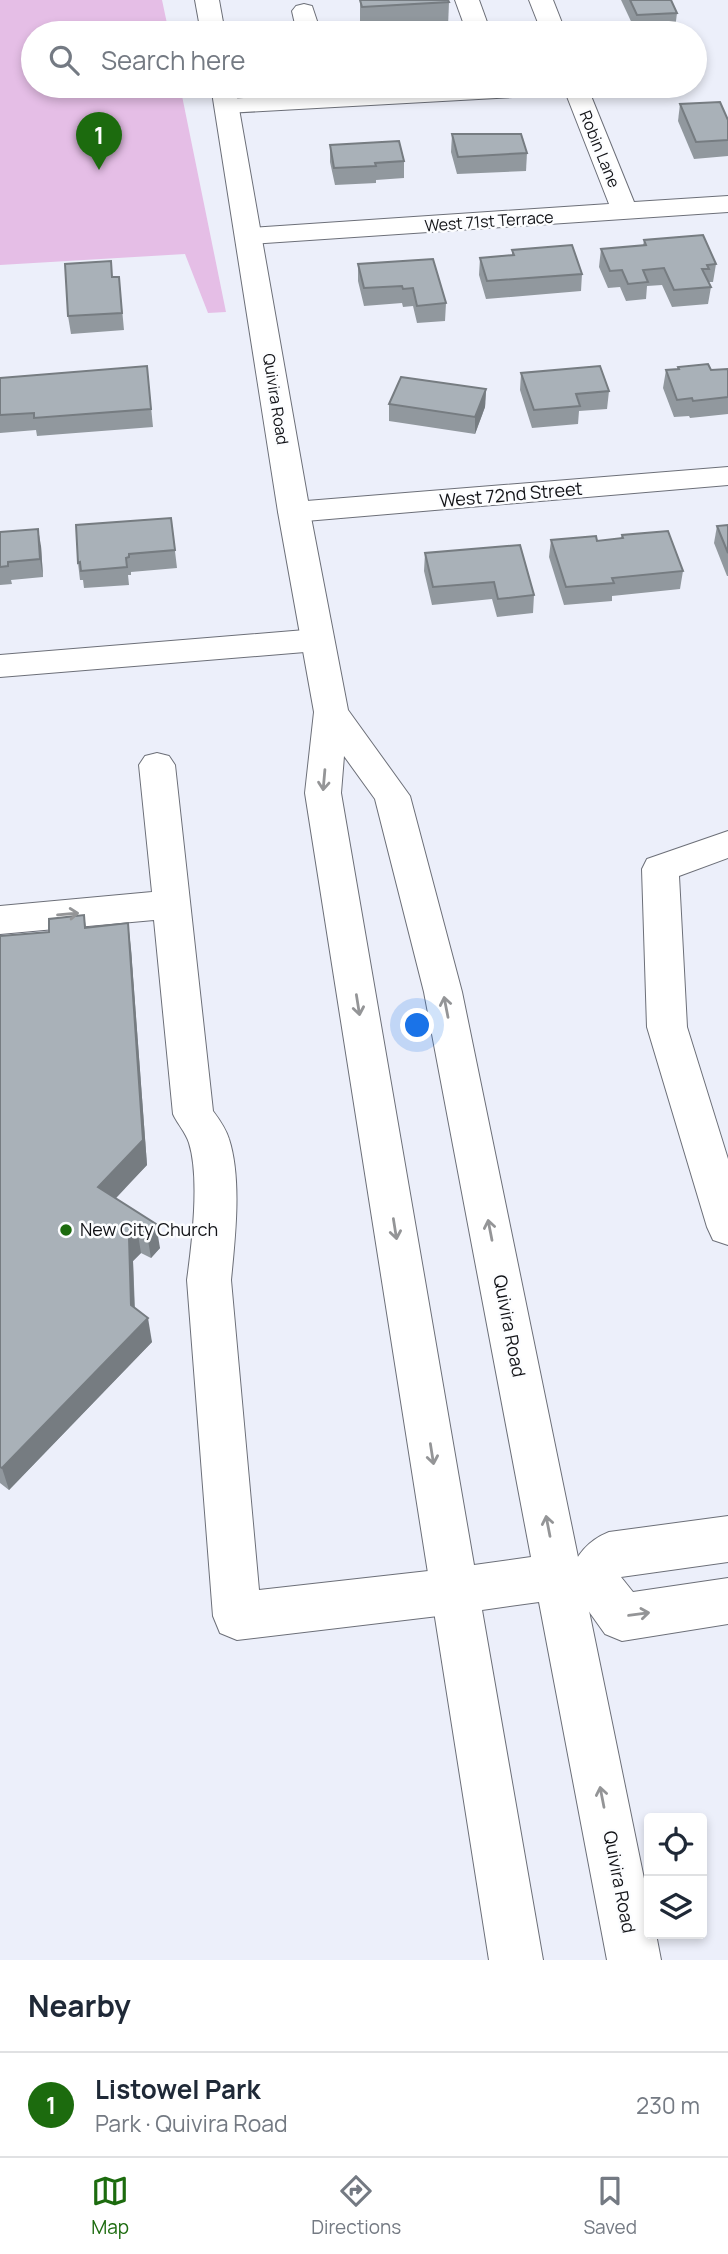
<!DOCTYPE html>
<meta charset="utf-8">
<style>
:root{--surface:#fff;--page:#f2f2f3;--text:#1f2937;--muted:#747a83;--line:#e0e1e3;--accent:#1c6b0e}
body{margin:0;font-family:Manrope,sans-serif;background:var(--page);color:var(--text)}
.controls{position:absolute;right:21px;bottom:21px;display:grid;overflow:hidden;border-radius:7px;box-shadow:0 4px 10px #0003}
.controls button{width:63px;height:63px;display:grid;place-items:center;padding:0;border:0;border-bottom:2px solid var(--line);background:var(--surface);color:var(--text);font:35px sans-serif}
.you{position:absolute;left:418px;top:1026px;width:24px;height:24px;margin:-18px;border:5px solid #fff;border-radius:50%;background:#1a73e8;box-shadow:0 0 0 10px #1a73e833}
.badge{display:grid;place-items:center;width:46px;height:46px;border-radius:50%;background:var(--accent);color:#fff;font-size:23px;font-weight:700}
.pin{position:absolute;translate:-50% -58px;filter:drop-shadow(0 2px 4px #0008)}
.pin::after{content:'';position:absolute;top:37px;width:24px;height:21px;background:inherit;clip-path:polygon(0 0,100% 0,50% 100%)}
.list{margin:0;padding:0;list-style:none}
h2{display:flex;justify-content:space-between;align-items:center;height:91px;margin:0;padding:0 28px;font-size:30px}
h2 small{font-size:23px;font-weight:400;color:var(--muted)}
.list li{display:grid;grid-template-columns:46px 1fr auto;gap:21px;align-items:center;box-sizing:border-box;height:105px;padding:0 28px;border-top:2px solid var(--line)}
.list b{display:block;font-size:26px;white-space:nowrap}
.list p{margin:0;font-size:23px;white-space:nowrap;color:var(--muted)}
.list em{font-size:23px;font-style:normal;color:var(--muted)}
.icon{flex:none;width:38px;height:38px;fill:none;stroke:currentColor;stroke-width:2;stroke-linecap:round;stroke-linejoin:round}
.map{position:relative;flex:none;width:728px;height:1960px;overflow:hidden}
.search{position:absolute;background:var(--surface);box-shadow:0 4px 10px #0003;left:21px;right:21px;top:21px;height:77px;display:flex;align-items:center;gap:18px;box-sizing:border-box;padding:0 24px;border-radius:38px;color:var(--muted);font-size:26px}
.sheet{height:196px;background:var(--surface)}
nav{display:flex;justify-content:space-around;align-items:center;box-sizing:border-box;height:98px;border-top:2px solid var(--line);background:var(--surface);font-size:19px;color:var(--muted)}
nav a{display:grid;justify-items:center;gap:4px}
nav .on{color:var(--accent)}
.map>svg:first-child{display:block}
.green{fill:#e5bee6}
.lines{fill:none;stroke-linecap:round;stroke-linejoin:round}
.minor-casing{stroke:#6c6f78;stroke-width:2}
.major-casing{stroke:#6c6f78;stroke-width:2}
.minor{fill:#fff;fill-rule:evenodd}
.major{fill:#fff;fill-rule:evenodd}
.wall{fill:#91989e}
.shaded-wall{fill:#767c81}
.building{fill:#a9b1b8;stroke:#767c81;stroke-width:2}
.oneway{stroke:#949597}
.poi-dot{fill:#1c6b0e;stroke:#fcfdff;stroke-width:2.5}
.labels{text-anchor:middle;stroke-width:5;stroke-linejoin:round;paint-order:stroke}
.far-street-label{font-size:16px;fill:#121317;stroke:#fcfdff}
.street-label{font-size:18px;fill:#121317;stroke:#fcfdff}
.poi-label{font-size:18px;fill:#121317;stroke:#fcfdff;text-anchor:start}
</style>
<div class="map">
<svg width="728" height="1960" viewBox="0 0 728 1960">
<rect width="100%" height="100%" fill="#eceffa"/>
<path class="green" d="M0 0H162L169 33H33V86H180L226 312 208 313 185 254 0 265Z"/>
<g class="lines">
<defs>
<g id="minor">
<path d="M455 0H479L491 33H467Z"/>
<path d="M529 0H553L566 33H542Z"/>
<path d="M304 4 312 6 321 33H297L292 11 296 6Z"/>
<path d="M447 86H587L634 202 728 196V212L250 244 241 242 237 236 241 230 250 228 609 204 566 94 227 113 218 111 215 106 218 101 227 99Z"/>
<path d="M728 467V485L294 522 283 519 278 512 283 505 294 502Z"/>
<path d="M317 629 329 632 334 640 329 648 317 651 0 677V655Z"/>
<path d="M157 753 169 756 175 765 213 1111C219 1119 226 1129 229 1139 242 1179 235 1239 231 1280L259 1590 455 1568 472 1574 479 1591 472 1608 455 1614 237 1640 220 1633 213 1616 187 1280C192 1243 200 1178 189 1143 186 1133 177 1123 173 1114L154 920 0 934V906L152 892 139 765 145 756Z"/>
<path d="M728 831V858L679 876 687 1027 728 1159V1245L713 1240 707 1227 647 1027 642 869 647 859Z"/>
<path d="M728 1516V1562L621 1577 633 1592 728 1578V1624L622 1641 605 1634 575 1592 568 1576C577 1555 587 1541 609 1532Z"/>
</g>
<g id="major">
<path d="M195 0H219L225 33H201Z"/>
<path d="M211 86H235L310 512 348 710 410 796 462 992 649 1903V1934H656L661 1960H607L539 1602 482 1610 543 1960H489L305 793 314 712 278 512ZM344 756 375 799 424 992 531 1557 474 1565 341 793Z"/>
</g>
</defs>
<use href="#minor" class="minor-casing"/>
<use href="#major" class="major-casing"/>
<use href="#minor" class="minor"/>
<use href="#major" class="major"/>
</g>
<g class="wall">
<path d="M360 0 449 2 448 27 362 33 360 24Z"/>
<path d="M621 0H671L677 13 675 29 636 32Z"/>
<path d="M695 41 698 48 697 59 700 66 698 83H695Z"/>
<path d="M680 104 728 120V156L694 159 678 121Z"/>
<path d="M452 134 527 153 526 171 457 174 451 152Z"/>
<path d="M330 145 404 161V178L376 180V183L335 185 330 162Z"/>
<path d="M644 240 716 264 713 282H708L711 287 708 304 672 307 662 285 647 286 646 299 626 301 620 287 608 288 599 267 601 249 643 246Z"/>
<path d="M512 250 582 274 581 291 486 299 479 275 480 258 512 256Z"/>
<path d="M358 264 446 303 445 321 417 323 413 306 403 307 402 303 364 306 358 281Z"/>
<path d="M113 277H119L124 330 71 334 68 316Z"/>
<path d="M147 366 153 427 37 436 36 430 0 433V378Z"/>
<path d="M678 367 711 370 728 369V414L690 418 689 416 674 417 663 388 666 370H677Z"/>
<path d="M521 373 609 391 607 409 579 411 578 424 532 428 520 390Z"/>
<path d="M486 389 485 407 475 434 389 421V404Z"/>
<path d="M171 518 177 568 131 572V575H128L129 585 84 588 83 580H80L78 563Z"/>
<path d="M728 525V576H727L714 543 717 526Z"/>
<path d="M0 532 41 546 43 577 11 580 12 584 0 585Z"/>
<path d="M622 535 683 571 680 589 612 596V601L564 605 549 557 551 540 597 541 621 538Z"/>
<path d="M425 553 534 595 533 613 497 617 492 599 432 605 424 571Z"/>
<path d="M84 915 86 928 131 949 147 1165 115 1198 160 1248 151 1258 141 1253 133 1261 135 1308 152 1342 9 1490 0 1483V936L49 932Z"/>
</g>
<g class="shaded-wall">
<path d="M486 389 485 407 475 434V417Z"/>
<path d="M38 529 41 546 43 577 40 559Z"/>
<path d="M128 923 131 949 147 1165 103 1212 98 1187Z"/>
<path d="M156 1224 160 1248 151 1258 147 1234Z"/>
<path d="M137 1228 141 1253 133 1261 135 1329 131 1305 129 1237Z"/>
<path d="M148 1318 152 1342 9 1490 2 1468Z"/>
</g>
<g class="building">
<path d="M360 0H448L449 2 362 7Z"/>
<path d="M630 0H671L677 13 637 15Z"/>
<path d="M695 56 700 66H695Z"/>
<path d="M720 102 728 120V140L696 142 680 104Z"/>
<path d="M452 134H521L527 153 458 157Z"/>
<path d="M399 141 404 161 375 163 376 166 334 168 330 145Z"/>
<path d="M703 235 716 264 707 265 709 269H702L711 287 674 290 664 268 643 270 648 282 628 284 622 270 610 271 601 249 646 245 644 240Z"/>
<path d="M572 245 582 274 487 281 480 258 514 255 512 250Z"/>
<path d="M433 259 446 303 417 306 413 288 403 289 402 286 364 288 358 264Z"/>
<path d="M111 261 112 277H119L122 313 68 316 65 264Z"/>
<path d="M708 364 711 370 728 369V397L693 401 692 398 677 400 666 370 679 369 678 367Z"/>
<path d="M147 366 151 409 34 418V413L0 415V378Z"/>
<path d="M600 366 609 391 576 394 580 406 534 410 521 373Z"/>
<path d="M401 377 486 389 475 417 389 404Z"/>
<path d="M171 518 175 550 129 554V557L126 558 127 567 81 571 80 562 78 563 76 525Z"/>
<path d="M728 525V553L717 526Z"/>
<path d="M38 529 40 559 8 562V566L0 567V532Z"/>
<path d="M668 531 683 571 612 578 614 583 566 587 551 540 596 536 597 541 623 538 622 535Z"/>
<path d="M520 545 534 595 498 599 494 582 433 587 425 553Z"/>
<path d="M84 915 85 928 128 923 143 1140 98 1187 156 1224 147 1234 137 1228 129 1237 131 1305 148 1318 2 1468 0 1467V936L49 932V919Z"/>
</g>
<defs><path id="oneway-shaft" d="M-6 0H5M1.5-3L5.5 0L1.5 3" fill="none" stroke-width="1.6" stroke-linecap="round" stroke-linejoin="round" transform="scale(1.75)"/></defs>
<g class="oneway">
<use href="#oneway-shaft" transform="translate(324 780) rotate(95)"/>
<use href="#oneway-shaft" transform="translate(68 914) rotate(-5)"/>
<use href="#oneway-shaft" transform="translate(358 1005) rotate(81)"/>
<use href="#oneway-shaft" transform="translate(446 1007) rotate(-101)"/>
<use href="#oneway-shaft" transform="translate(395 1229) rotate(81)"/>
<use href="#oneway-shaft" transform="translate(490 1230) rotate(-101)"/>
<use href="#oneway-shaft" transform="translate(432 1454) rotate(81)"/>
<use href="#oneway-shaft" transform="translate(548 1526) rotate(-101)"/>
<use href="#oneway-shaft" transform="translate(639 1614) rotate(-8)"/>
<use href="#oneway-shaft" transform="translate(602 1797) rotate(-101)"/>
</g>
<circle class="poi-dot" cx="66" cy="1230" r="7"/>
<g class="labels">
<g class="far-street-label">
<text transform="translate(600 149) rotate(68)" y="6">Robin Lane</text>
<text transform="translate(489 221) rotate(-4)" y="6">West 71st Terrace</text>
<text transform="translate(276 399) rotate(81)" y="6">Quivira Road</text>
</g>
<g class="street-label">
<text transform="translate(511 495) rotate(-5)" y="6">West 72nd Street</text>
<text transform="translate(509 1326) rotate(79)" y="6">Quivira Road</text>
<text transform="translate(619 1882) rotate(79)" y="6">Quivira Road</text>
</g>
<g class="poi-label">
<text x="80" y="1236">New City Church</text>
</g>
</g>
</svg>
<div class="controls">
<button><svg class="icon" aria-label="locate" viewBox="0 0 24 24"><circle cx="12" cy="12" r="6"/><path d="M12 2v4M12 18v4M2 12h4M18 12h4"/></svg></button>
<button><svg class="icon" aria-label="layers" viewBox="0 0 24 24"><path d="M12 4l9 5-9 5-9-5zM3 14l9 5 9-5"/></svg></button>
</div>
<div class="you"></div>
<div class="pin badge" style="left:99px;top:170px">1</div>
<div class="search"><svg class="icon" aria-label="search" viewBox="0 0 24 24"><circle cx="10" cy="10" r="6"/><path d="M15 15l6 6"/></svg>Search here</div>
</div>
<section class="sheet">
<h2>Nearby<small></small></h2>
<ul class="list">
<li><span class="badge">1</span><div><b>Listowel Park</b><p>Park · Quivira Road</p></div><em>230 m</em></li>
</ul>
</section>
<nav>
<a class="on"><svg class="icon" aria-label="map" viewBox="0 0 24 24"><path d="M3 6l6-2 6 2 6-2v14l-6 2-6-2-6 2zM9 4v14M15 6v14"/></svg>Map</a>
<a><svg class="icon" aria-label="directions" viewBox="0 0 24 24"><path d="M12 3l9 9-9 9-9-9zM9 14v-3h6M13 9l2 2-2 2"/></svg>Directions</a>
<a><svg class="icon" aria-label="saved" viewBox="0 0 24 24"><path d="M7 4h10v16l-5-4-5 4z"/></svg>Saved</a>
</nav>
